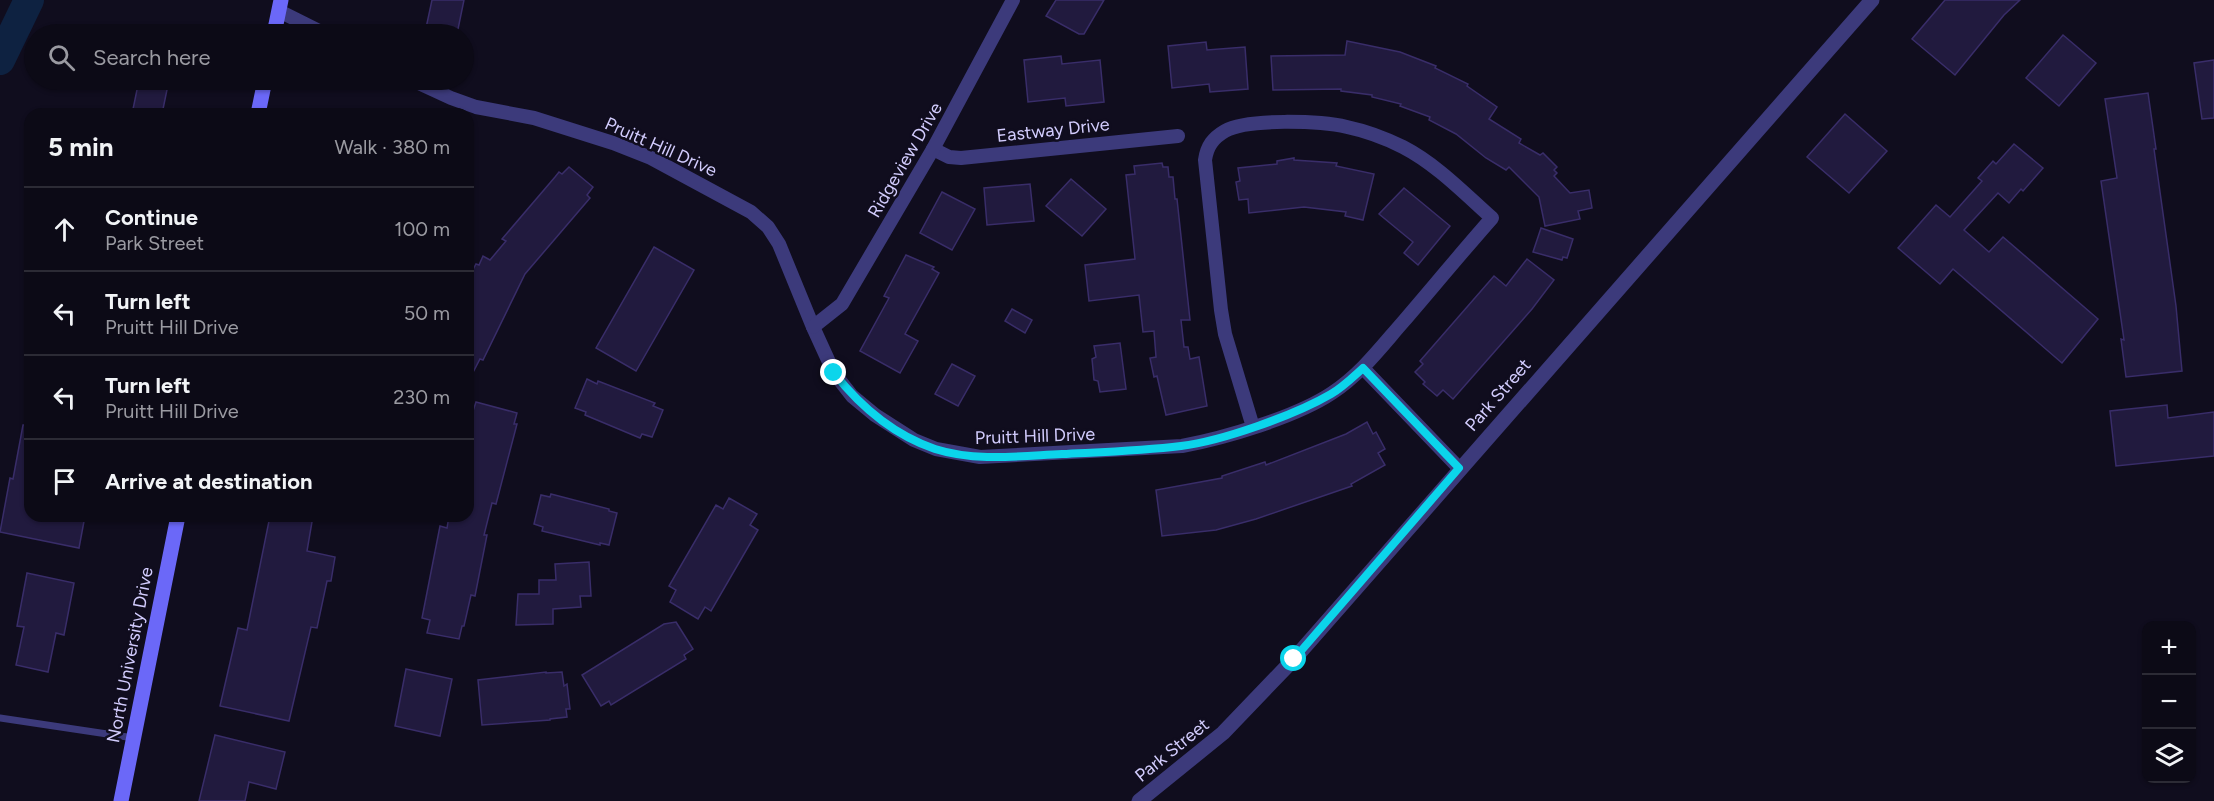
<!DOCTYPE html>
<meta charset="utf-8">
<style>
:root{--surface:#0c0a16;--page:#1a1823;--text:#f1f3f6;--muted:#9a9aa1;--line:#2c2b35}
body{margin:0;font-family:Figtree,sans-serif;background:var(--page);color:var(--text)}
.controls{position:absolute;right:18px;bottom:18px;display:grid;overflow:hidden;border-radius:12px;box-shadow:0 2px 4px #0004}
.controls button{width:54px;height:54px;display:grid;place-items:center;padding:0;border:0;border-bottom:2px solid var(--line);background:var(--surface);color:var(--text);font:30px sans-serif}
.stop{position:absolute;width:18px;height:18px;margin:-14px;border:4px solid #0bd5eb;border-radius:50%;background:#fff}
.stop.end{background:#0bd5eb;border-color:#fff;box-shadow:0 2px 6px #0008}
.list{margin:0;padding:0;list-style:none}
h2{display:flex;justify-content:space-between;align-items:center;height:78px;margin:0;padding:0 24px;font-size:26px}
h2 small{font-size:20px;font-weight:400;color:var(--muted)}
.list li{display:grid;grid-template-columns:39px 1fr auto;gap:18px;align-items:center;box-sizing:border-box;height:84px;padding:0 24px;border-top:2px solid var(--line)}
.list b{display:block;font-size:22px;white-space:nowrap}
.list p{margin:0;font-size:20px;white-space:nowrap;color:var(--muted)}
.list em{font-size:20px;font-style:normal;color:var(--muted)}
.icon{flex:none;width:33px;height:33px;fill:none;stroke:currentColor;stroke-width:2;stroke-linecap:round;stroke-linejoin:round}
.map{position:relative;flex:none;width:2214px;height:801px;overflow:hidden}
.search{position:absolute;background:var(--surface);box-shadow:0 2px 4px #0004;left:24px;top:24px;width:450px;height:66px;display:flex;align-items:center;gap:15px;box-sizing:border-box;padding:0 21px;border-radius:33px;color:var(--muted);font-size:22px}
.panel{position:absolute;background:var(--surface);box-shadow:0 2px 4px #0004;left:24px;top:108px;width:450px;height:414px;border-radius:18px}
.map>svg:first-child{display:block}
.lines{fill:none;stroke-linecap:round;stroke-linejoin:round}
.river{stroke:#0e2241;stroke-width:30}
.building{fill:#211a3e;stroke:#392d69;stroke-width:1.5}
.service{stroke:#3c3a7b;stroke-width:7}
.minor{stroke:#3c3a7b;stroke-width:14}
.tertiary{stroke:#3c3a7b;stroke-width:15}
.secondary{stroke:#6b68f8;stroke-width:15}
.route{stroke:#0bd5eb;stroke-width:8}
.labels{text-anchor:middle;stroke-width:5;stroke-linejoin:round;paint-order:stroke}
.street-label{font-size:18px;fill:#d2ccfd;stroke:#100d1e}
</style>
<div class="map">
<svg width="2214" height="801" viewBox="0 0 2214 801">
<rect width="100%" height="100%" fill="#100d1e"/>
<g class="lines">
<path class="river" d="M0 60 29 0"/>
</g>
<g class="building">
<path d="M432 0H464L457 34H430L431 29 426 28Z"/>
<path d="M1056 0H1104L1084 34H1079L1046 16Z"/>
<path d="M1945 0H2020L2004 15 1955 75 1912 39Z"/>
<path d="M2063 35 2096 63 2059 106 2026 78Z"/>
<path d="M1347 41 1400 52 1436 66 1435 68 1468 84 1467 86 1497 107 1489 119 1521 139 1519 143 1540 155 1543 153 1557 167 1554 170 1557 173 1554 176 1570 193 1589 190 1592 208 1578 211 1580 219 1545 226 1539 197 1509 167 1506 170 1486 158 1456 134 1429 120 1430 117 1400 106 1401 104 1372 97V95L1341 91V89L1273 90 1271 56 1345 55Z"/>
<path d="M1206 42 1207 50 1245 47 1248 89 1210 92 1209 84 1172 88 1168 46Z"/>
<path d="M1061 56 1062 64 1100 60 1104 102 1066 106 1065 98 1028 102 1024 60Z"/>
<path d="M2214 60V118L2202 119 2194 63Z"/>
<path d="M139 80H169L162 114H132Z"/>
<path d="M2148 93 2156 149H2154L2176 306 2182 371 2126 377 2121 339 2124 340 2101 181 2117 178 2105 99Z"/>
<path d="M1845 114 1887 151 1849 193 1807 157Z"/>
<path d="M2014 144 2043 168 2023 191 2021 189 2009 203 1998 193 1964 230 1989 252 2003 237 2098 319 2062 363 1953 269 1940 284 1898 248 1936 205 1950 217 1982 181 1978 178 1993 161 1996 164Z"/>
<path d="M1294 158V160L1337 163 1336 166 1374 174 1363 220 1345 216 1346 212 1304 207 1249 213 1248 199 1239 200 1236 182 1240 181 1238 168 1277 164V161Z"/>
<path d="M1162 163 1163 167H1168L1169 177H1173L1175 199H1177L1190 320H1181L1184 347H1188L1190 359 1199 357 1207 406 1166 415 1157 376 1154 377 1150 358 1156 357 1154 331 1143 332 1139 295 1089 301 1085 265 1135 259 1126 175 1135 174 1134 166Z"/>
<path d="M569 167 593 187 587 195 590 198 525 274 483 360 480 359 468 382V279L476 264 479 265 483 256 490 260 506 241 502 239 555 177 559 172 562 174Z"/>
<path d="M1071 179 1106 209 1082 236 1046 206Z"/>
<path d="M1030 184 1034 221 987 225 984 188Z"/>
<path d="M1404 188 1450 226 1418 265 1404 253 1413 242 1379 214Z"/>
<path d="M942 192 975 209 952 250 920 233Z"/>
<path d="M1541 228 1573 239 1567 258 1563 257 1562 260 1533 252Z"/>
<path d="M654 247 694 270 636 371 596 348Z"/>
<path d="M906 255 934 267 932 269 939 273 905 334 918 341 900 373 860 351 889 298 884 296Z"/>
<path d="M1527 259 1554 280 1532 309 1453 399 1443 390 1437 396 1423 384 1425 382 1415 372 1423 364 1420 361 1494 276 1506 286Z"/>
<path d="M1012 309 1032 320 1025 333 1005 321Z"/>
<path d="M1120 343 1126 389 1100 392 1098 381 1094 380 1092 359 1096 357 1094 346Z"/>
<path d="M952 364 975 376 958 406 935 394Z"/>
<path d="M587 379 597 384 598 381 655 403 653 406 663 410 652 437 642 434 640 438 585 415 586 412 575 408Z"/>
<path d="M476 402 517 413 514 424H517L496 504 492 503 484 535H487L475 596 471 595 464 626H462L459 639 427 633 430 620 422 618 440 526 447 528 449 516H468V418L470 410 473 411Z"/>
<path d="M2167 405 2168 418 2214 412V456L2116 466 2110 411Z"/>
<path d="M1367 422 1373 434 1376 432 1385 449 1378 453 1385 465 1351 484 1352 486 1256 519 1216 530 1162 536 1156 490 1222 478V476L1265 462 1266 465 1346 434Z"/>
<path d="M23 425H30V516H85L79 548 0 532 10 478 13 479Z"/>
<path d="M551 494 609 509V511L617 513 609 545 600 543V545L542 531 543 527 534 524 541 495 550 497Z"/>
<path d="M729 498 757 514 750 525 758 530 711 611 705 607 698 619 670 602 676 590 669 586 716 505 723 509Z"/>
<path d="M270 516H313L307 551 335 557 331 581H327L317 628 311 627 289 721 220 706 238 628 247 630Z"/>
<path d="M589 562 591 596H580L581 607 553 609V624L516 625 518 594H539V580H556L555 564Z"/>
<path d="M27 573 74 583 64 635 56 633 48 672 16 665 24 627 17 626Z"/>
<path d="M676 622 693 649 684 655 686 659 611 705 609 701 601 706 582 675 664 624Z"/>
<path d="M406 669 452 679 440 736 395 726Z"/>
<path d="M546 672V673L562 672 564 686 567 684 570 709H566L567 717 550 719V720L482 725 478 680Z"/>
<path d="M215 735 285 752 276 789 249 782 245 801H199Z"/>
</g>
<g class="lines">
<path class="service" d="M0 718 134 738"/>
<g class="minor">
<path d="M279 11 325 34"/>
<path d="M412 80 451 98 476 107 534 118 613 143 651 158 751 212 768 227 779 244 813 327 834 373 852 396 875 415 914 440 936 449 980 457 1182 446C1225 438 1296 417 1332 393 1361 374 1381 347 1403 322 1433 287 1462 252 1492 218 1464 193 1436 164 1403 147 1385 138 1366 131 1347 127 1321 121 1247 118 1225 131 1213 138 1207 146 1205 160L1221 310 1225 334 1253 427"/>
<path d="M933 149 949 157 961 158 1178 136"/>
<path d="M813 327 842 304 933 149 1013 0"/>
<path d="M1363 368 1459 468"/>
</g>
<path class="tertiary" d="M1139 801 1223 733 1294 659 1872 0"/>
<g class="secondary">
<path d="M274 34 281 0"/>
<path d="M258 114 265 80"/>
<path d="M121 801 178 516"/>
</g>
</g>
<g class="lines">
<path class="route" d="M834 373C860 406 894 435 935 449 976 462 1020 456 1062 454 1102 452 1141 451 1181 446 1222 441 1295 415 1331 394 1343 387 1353 377 1363 368L1459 468 1294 659"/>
</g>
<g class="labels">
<g class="street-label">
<text transform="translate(1053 130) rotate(-6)" y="6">Eastway Drive</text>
<text transform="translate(661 147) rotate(24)" y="6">Pruitt Hill Drive</text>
<text transform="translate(905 160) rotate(-60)" y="6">Ridgeview Drive</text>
<text transform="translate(1498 395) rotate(-49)" y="6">Park Street</text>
<text transform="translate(1035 436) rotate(-2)" y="6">Pruitt Hill Drive</text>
<text transform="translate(130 655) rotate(-79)" y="6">North University Drive</text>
<text transform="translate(1172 750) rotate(-39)" y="6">Park Street</text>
</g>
</g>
</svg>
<div class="controls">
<button>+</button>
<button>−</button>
<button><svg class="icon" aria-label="layers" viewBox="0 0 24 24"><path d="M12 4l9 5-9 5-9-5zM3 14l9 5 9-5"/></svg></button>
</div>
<div class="stop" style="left:1294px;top:659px"></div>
<div class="stop end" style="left:834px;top:373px"></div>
<div class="search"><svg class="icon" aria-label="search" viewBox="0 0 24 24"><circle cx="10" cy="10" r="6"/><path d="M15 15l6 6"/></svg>Search here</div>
<section class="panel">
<h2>5 min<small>Walk · 380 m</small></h2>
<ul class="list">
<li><svg class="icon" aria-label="ahead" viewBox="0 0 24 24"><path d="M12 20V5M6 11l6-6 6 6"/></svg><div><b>Continue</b><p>Park Street</p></div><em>100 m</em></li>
<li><svg class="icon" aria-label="left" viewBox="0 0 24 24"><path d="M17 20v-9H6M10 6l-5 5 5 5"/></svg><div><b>Turn left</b><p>Pruitt Hill Drive</p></div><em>50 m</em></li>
<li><svg class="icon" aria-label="left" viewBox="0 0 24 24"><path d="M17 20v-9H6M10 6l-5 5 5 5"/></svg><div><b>Turn left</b><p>Pruitt Hill Drive</p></div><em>230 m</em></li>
<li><svg class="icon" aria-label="arrive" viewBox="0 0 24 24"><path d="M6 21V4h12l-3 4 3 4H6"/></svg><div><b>Arrive at destination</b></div></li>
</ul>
</section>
</div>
